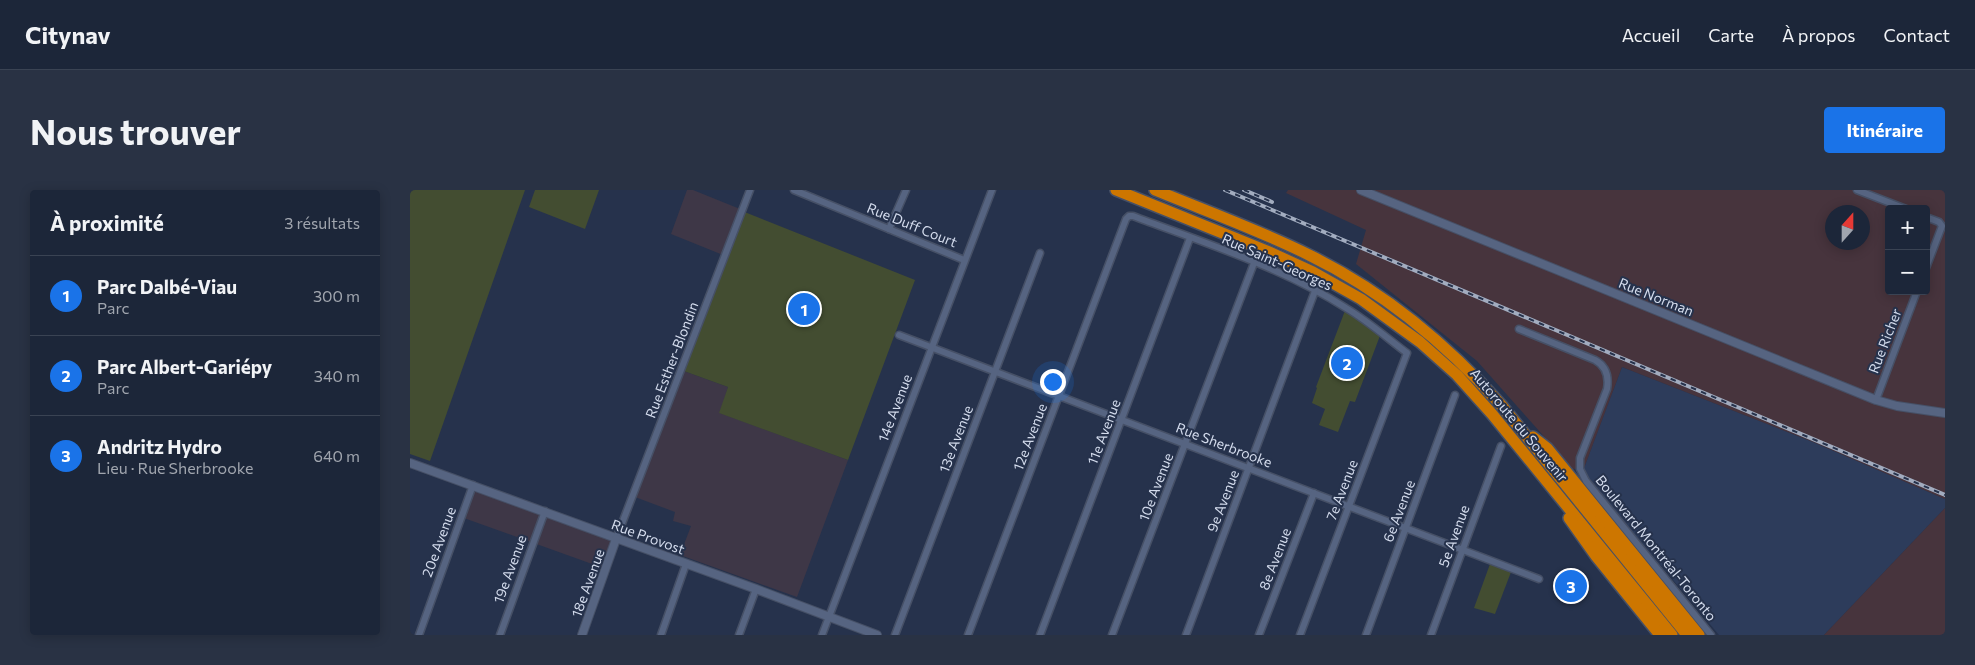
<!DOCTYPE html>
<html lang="fr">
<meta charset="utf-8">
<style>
:root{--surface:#1c2639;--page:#293244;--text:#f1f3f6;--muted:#a0a5ae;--line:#3a4353;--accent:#1a73e8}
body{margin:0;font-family:Commissioner,sans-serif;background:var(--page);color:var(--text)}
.controls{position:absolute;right:15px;top:15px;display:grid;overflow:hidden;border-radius:5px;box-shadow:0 2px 12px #0003}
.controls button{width:45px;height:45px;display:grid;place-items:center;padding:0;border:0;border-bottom:1px solid var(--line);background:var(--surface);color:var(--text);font:25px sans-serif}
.compass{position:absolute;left:1415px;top:15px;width:45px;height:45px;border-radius:50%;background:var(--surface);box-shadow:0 2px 12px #0003;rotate:21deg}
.you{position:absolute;left:642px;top:191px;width:18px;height:18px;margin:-12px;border:4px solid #fff;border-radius:50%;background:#1a73e8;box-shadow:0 0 0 8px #1a73e833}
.badge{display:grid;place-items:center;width:32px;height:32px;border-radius:50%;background:var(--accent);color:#fff;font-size:16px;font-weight:700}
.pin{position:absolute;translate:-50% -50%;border:2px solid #fff;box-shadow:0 1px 5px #0006}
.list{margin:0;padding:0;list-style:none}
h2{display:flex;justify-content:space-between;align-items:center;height:65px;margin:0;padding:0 20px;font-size:21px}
h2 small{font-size:16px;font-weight:400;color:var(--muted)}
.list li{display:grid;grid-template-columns:32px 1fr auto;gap:15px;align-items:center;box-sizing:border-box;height:80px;padding:0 20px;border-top:1px solid var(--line)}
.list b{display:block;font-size:19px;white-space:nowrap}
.list p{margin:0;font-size:16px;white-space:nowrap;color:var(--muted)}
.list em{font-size:16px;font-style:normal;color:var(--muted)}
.map{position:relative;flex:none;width:1535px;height:445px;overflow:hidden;border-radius:5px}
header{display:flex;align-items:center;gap:30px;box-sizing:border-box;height:70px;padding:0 25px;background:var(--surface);border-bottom:1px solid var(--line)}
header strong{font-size:24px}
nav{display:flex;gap:28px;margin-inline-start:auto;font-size:18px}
.intro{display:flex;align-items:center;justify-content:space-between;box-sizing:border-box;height:120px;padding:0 30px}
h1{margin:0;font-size:35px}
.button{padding:12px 22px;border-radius:5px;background:var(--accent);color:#fff;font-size:18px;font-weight:700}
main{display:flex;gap:30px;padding:0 30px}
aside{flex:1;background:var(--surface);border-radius:5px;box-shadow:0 2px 12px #0003}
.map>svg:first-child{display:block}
.built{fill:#2d3c5b}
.industrial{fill:#47343d;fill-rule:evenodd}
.education{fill:#3e3747}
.green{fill:#434d31}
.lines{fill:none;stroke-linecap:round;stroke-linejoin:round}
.minor-casing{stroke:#465066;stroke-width:9}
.tertiary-casing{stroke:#465066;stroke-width:10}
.motorway-casing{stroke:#465066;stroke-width:14}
.minor{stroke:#566481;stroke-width:6}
.tertiary{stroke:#566481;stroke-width:8}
.motorway{stroke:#cd7600;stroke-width:11}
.rail-casing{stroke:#a2acbf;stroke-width:4}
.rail{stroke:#26324c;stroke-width:2;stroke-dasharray:5.5;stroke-linecap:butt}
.labels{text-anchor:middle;stroke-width:4;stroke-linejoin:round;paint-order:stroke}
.street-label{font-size:14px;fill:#d4dced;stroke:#26324c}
</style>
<header>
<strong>Citynav</strong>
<nav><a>Accueil</a><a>Carte</a><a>À propos</a><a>Contact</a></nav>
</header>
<div class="intro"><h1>Nous trouver</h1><a class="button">Itinéraire</a></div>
<main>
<aside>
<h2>À proximité<small>3 résultats</small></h2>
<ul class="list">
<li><span class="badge">1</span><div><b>Parc Dalbé-Viau</b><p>Parc</p></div><em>300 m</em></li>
<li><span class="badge">2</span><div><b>Parc Albert-Gariépy</b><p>Parc</p></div><em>340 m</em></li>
<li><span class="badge">3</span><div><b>Andritz Hydro</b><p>Lieu · Rue Sherbrooke</p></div><em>640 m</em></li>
</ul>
</aside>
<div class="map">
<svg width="1535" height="445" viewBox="0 0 1535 445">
<rect width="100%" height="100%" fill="#26324c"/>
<path class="built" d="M1212 177 1403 252 1535 309V318L1414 445H1309L1176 286 1174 278Z"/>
<g class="industrial">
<path d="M878 0H1535V309L1403 252 1212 177 1174 278 1163 279 1067 171 946 74 956 40 876 3ZM1479 19H1516V101H1479ZM1422 22H1452V52H1422Z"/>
<path d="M1535 318V445H1414Z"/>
</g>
<g class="education">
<path d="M277 0H283L330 19 313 65 261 44Z"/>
<path d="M271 180 318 197 310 223 438 270 387 407 270 365 281 336 263 331 265 322 225 307Z"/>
<path d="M63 295 206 349 196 379 51 327Z"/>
</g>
<g class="green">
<path d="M0 0H115L20 271 0 264Z"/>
<path d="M125 0H189L175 39 119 17Z"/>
<path d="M332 21 505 90 438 270 309 223 318 197 271 180Z"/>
<path d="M936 118 971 143 945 212 940 211 928 242 909 235 915 219 902 213 907 198 906 197Z"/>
<path d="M1080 374 1101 382 1085 424 1064 418Z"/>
</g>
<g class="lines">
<defs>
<g id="minor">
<path d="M384 0 554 70"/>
<path d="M1447 0 1496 19"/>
<path d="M1516 27 1529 32 1532 36 1516 78"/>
<path d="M479 39 496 0"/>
<path d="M1109 139 1185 170C1196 176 1199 187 1197 199L1170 268V279L1176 291 1301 445"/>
<path d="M489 145 1129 389"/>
<path d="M1466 210 1507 101"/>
<path d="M206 349 340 0"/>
<path d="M9 445 63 295"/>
<path d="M90 445 135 321"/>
<path d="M251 445 276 374"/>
<path d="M329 445 346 399"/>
<path d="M412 445 582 0"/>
<path d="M485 445 630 63"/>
<path d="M558 445 716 29 719 26H723C792 52 874 78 936 118 958 131 977 148 997 163L890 445"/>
<path d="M630 445 780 48"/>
<path d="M702 445 844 73"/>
<path d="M776 445 905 101"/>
<path d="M849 445 904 303"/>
<path d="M956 445 1045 205"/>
<path d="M1021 445 1091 256"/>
</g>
<g id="tertiary">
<path d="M951 0 1466 210 1487 216 1535 223"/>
<path d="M0 273 346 399 467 445"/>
<path d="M172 445 206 349"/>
</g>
<g id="motorway">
<path d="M706 0 857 61 903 82 951 109 1010 152 1047 185 1082 224 1262 445"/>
<path d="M745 0C796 21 849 40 899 65 973 101 1037 154 1092 216L1277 445"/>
<path d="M1123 247 1137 258 1289 445"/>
<path d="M1159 328 1186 366 1250 445"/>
</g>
</defs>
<use href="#minor" class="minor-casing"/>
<use href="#tertiary" class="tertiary-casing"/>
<use href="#motorway" class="motorway-casing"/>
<use href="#minor" class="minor"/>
<use href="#tertiary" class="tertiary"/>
<use href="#motorway" class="motorway"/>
<defs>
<g id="rail">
<path d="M815 0 1535 305"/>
<path d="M834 0 862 12"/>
</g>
</defs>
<use href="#rail" class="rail-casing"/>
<use href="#rail" class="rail"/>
</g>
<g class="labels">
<g class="street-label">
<text transform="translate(502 35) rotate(22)" y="5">Rue Duff Court</text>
<text transform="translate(867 72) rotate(24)" y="5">Rue Saint-Georges</text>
<text transform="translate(1246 107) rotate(22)" y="5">Rue Norman</text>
<text transform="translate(1475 151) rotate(-69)" y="5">Rue Richer</text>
<text transform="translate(262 170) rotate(-69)" y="5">Rue Esther-Blondin</text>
<text transform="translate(485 218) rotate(-69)" y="5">14e Avenue</text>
<text transform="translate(1109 235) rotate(50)" y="5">Autoroute du Souvenir</text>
<text transform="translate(694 242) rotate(-69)" y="5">11e Avenue</text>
<text transform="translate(620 247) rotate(-69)" y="5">12e Avenue</text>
<text transform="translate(546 249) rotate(-69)" y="5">13e Avenue</text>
<text transform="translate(814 255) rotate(21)" y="5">Rue Sherbrooke</text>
<text transform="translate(746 297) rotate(-69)" y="5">10e Avenue</text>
<text transform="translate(932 300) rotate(-69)" y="5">7e Avenue</text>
<text transform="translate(813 311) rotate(-69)" y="5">9e Avenue</text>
<text transform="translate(989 321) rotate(-69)" y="5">6e Avenue</text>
<text transform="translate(1044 346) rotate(-70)" y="5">5e Avenue</text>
<text transform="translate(238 347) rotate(20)" y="5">Rue Provost</text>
<text transform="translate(29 352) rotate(-70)" y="5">20e Avenue</text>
<text transform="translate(1246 358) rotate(51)" y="5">Boulevard Montréal-Toronto</text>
<text transform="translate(865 369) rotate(-69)" y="5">8e Avenue</text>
<text transform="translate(100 379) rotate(-70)" y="5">19e Avenue</text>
<text transform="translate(178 393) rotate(-70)" y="5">18e Avenue</text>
</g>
</g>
</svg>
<div class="controls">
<button>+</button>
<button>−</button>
</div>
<svg class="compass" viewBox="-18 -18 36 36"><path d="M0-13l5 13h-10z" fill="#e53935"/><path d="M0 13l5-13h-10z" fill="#a0a5ae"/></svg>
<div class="you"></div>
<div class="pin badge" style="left:394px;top:119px">1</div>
<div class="pin badge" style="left:937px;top:173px">2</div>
<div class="pin badge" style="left:1161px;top:396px">3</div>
</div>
</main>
